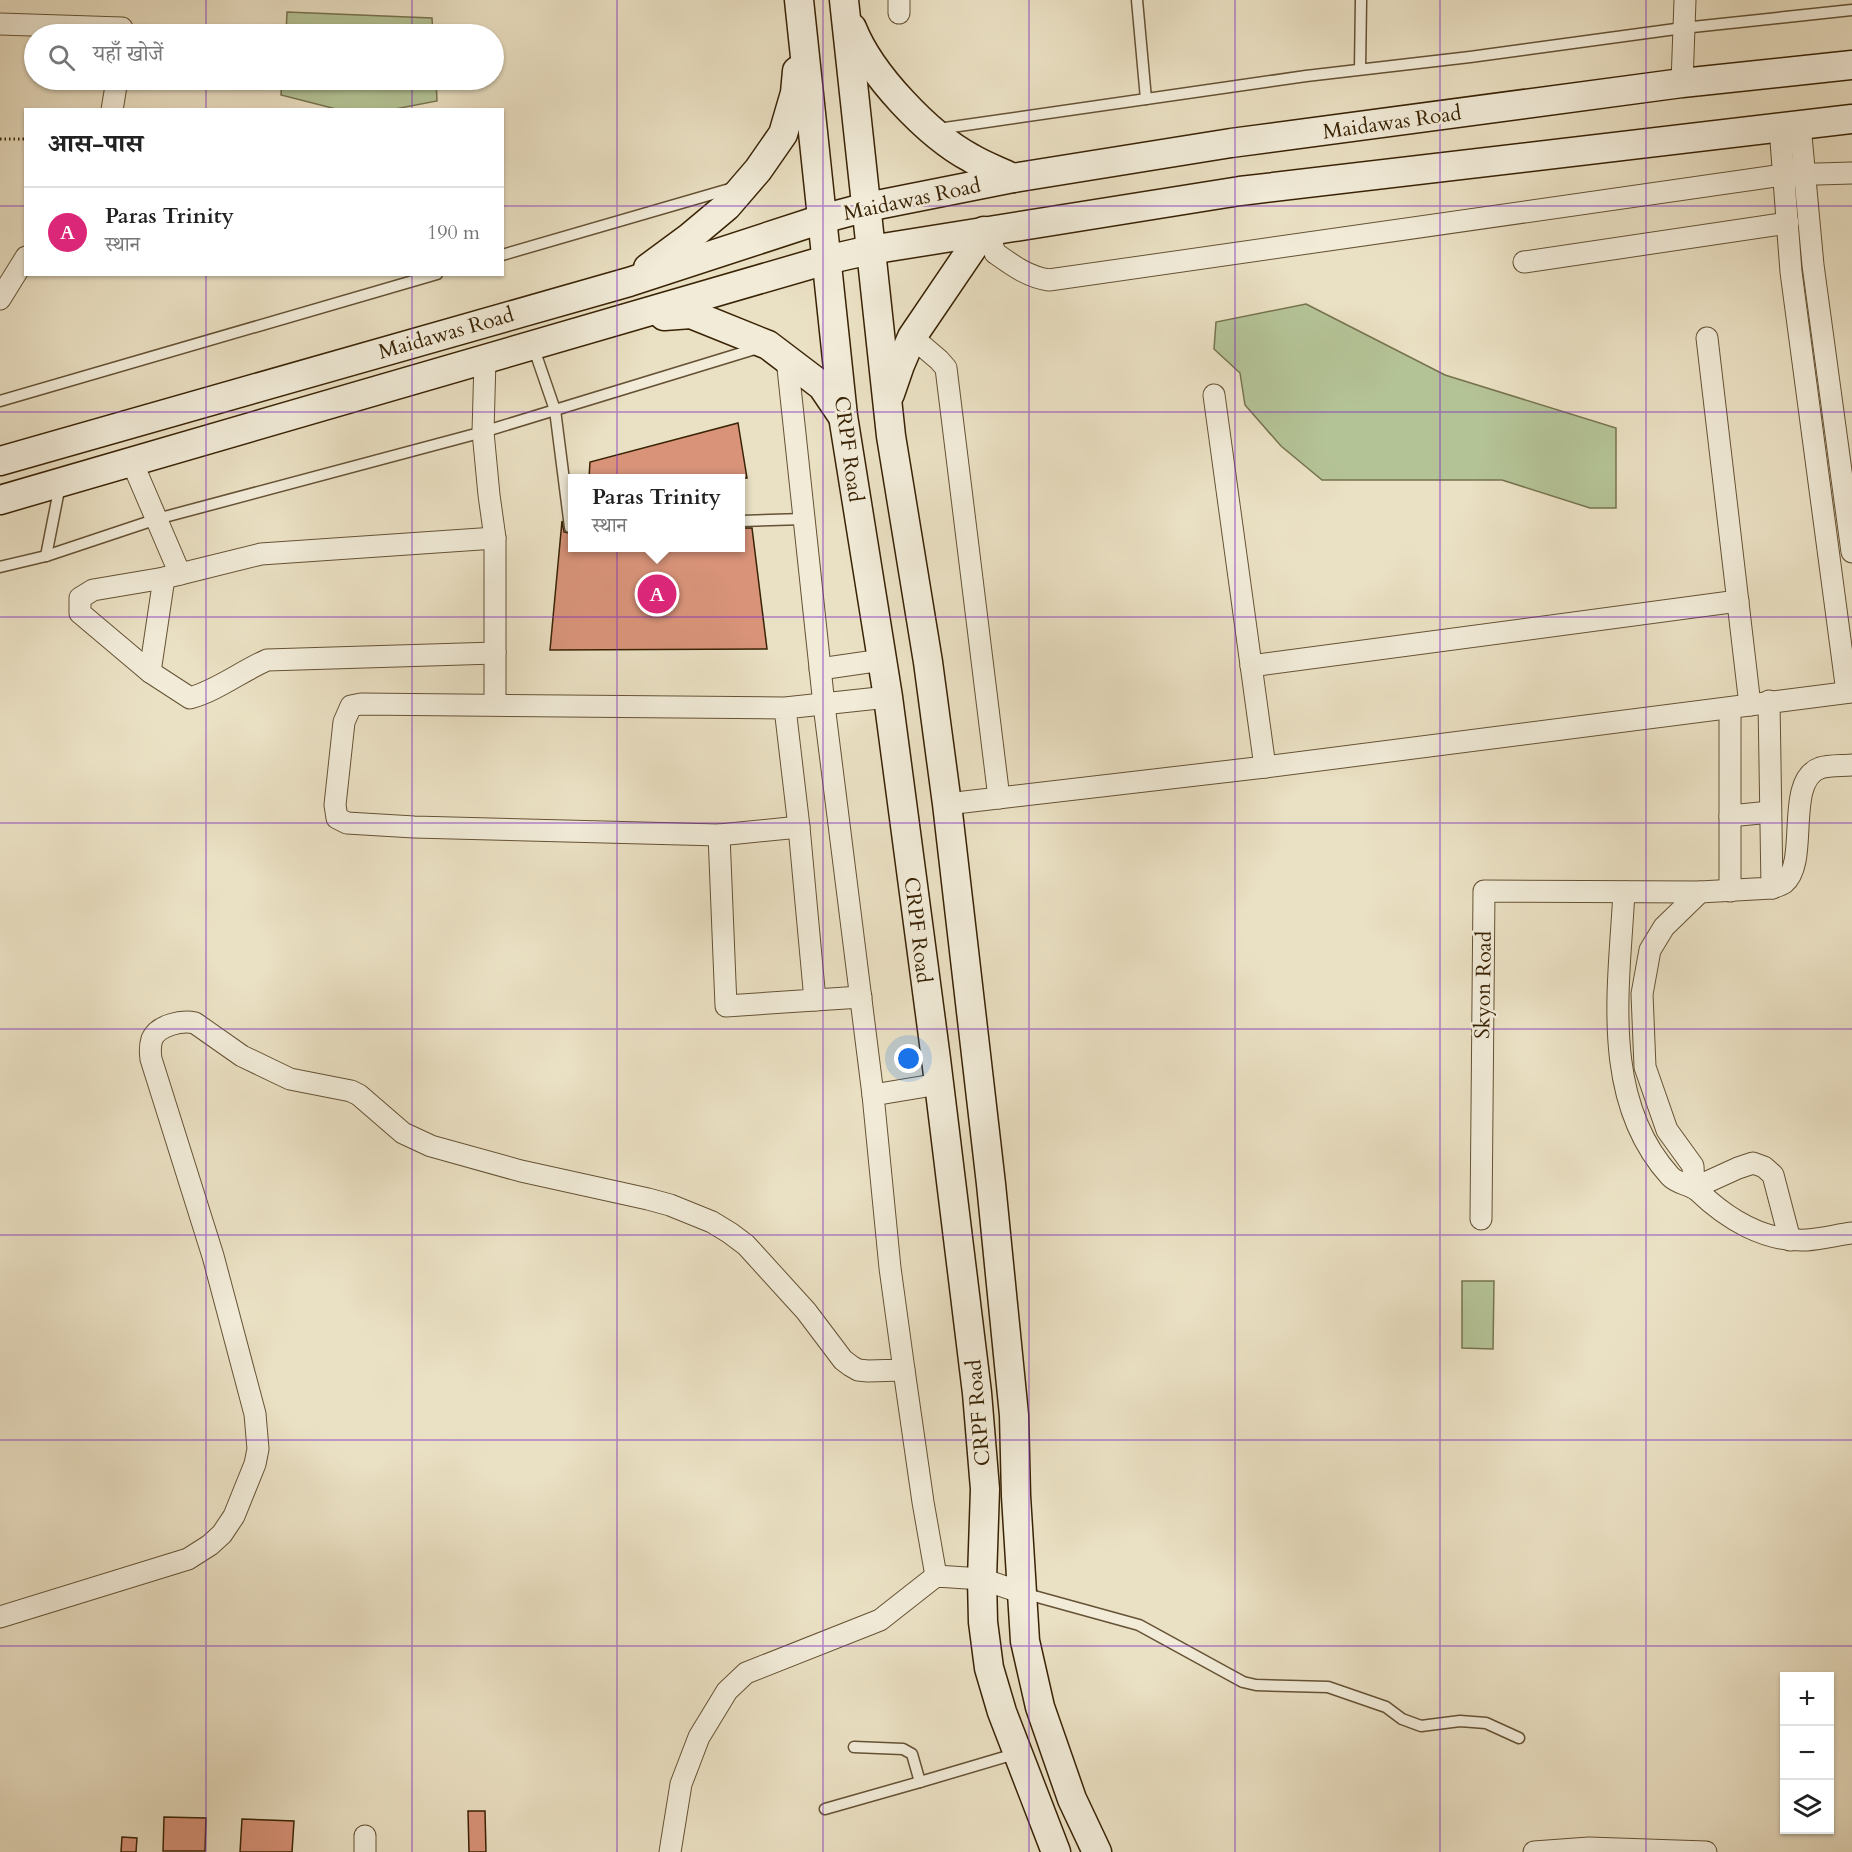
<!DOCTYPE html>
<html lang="hi">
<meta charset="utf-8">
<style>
:root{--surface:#fff;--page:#f6f6f6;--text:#222;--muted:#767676;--line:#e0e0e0;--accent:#db2777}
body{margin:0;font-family:Cardo,"Noto Serif Devanagari",serif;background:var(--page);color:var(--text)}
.controls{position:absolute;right:18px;bottom:18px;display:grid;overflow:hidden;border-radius:0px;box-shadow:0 2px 4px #0004}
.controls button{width:54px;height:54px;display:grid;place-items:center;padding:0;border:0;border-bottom:2px solid var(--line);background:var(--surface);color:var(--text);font:30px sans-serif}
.you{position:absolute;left:909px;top:1059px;width:21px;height:21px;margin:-15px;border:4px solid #fff;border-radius:50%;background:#1a73e8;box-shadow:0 0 0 9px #1a73e833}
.badge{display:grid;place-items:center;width:39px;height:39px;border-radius:50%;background:var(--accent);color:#fff;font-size:20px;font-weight:700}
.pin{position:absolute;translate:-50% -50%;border:3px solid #fff;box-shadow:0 2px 6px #0006}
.popup{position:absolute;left:568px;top:474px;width:177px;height:78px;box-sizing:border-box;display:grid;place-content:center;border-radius:0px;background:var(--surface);filter:drop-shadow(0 2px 4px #0005);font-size:20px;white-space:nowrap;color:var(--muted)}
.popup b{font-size:22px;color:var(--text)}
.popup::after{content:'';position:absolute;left:50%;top:100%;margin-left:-12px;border:12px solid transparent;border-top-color:var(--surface)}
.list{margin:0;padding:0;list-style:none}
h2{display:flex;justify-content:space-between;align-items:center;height:78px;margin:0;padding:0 24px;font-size:26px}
h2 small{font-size:20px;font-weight:400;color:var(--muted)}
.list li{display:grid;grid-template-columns:39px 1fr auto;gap:18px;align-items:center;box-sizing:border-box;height:90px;padding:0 24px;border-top:2px solid var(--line)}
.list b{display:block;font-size:22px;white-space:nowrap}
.list p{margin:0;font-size:20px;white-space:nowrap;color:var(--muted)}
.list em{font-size:20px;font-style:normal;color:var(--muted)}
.icon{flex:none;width:33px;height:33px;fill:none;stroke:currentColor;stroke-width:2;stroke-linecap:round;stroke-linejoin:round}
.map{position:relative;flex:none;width:1852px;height:1852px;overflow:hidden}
.search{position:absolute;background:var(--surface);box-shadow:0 2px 4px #0004;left:24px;top:24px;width:480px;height:66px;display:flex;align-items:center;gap:15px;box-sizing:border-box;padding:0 21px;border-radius:33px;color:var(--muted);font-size:22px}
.panel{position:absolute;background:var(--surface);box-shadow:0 2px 4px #0004;left:24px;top:108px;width:480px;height:168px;border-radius:0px}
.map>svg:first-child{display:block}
.green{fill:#b4c396;stroke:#76734e;stroke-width:1.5}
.building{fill:#d89379;stroke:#392305;stroke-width:1.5}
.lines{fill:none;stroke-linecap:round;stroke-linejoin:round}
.lane-casing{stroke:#655234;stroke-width:13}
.street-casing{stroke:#655234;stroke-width:23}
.secondary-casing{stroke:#392305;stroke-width:31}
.path{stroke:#392305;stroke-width:3;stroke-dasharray:1.5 3;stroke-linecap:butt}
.lane{stroke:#f1ebd8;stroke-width:10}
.street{stroke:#f1ebd8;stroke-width:21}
.secondary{stroke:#f1ebd8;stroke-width:28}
.grid{fill:none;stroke:#7b2cbf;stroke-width:1.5;stroke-opacity:0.55}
.labels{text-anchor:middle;stroke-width:5;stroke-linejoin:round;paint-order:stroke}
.street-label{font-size:21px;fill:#392305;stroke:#f1ebd8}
</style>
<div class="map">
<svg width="1852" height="1852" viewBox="0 0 1852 1852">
<rect width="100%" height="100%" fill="#eae0c3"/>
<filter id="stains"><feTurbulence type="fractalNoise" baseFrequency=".00333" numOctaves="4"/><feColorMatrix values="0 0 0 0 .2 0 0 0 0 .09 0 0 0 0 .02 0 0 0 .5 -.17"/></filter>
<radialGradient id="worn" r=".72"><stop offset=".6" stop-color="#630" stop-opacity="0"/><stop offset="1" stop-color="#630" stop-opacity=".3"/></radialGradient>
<g class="green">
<path d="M287 12 432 18 433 34H286Z"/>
<path d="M282 80H436L437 101 395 109H336L281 95Z"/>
<path d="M1306 304 1445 375 1616 428V508H1590L1502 480H1322L1281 446 1245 405 1240 373 1214 349 1216 322Z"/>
<path d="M1462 1281H1494L1493 1349 1462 1348Z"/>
</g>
<g class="building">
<path d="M738 423 747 478H589L590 462Z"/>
<path d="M562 521 564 532 573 534V548H741V528H752L767 649 550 650Z"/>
<path d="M468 1811H485L486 1852H469Z"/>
<path d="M164 1817 206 1818 205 1851H163Z"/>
<path d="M242 1819 294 1821 292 1852H240Z"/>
<path d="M122 1837 137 1838 136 1852H121Z"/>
</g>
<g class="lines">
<defs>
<g id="lane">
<path d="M1137 0 1146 99"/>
<path d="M1360 69 1361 0"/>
<path d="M938 129 1306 76 1470 57 1683 28 1852 10"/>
<path d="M502 255 733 188"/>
<path d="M533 346 555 410 570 527H573"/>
<path d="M0 401 437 274"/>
<path d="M741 521 804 519"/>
<path d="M46 556 60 485"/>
<path d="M0 567 46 556 157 519 483 432 758 348"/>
<path d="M1023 1593 1139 1625 1243 1682 1256 1685 1328 1687 1386 1707 1402 1719 1421 1726 1460 1721 1486 1723 1519 1738"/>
<path d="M854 1747 903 1749 912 1754 920 1782 1018 1753"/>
<path d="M825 1809 920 1782"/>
</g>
<g id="street">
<path d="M899 0V13"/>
<path d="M0 24 122 28V34"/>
<path d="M1682 83 1685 0"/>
<path d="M112 110 117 80"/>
<path d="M1800 125 1813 265 1852 552"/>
<path d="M1780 128 1791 272 1847 692"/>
<path d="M988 230 995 253C1012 265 1028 277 1049 280L1783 175 1852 173"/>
<path d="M1524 262 1788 223"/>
<path d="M0 299 26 257"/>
<path d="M912 337 939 360 946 368 999 798"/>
<path d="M1707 338 1750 705"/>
<path d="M787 359 824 705 873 1095"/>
<path d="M485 360 483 432 489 495 495 538V704"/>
<path d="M1214 395 1265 767"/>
<path d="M132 462 180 574"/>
<path d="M164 578 93 590 80 598V613L150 672 190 698C218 690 240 672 267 660L495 653"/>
<path d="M1251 666 1738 601"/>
<path d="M820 669 882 660"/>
<path d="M150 672 164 578 261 554 495 538"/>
<path d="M785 708 799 827 719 835 414 827 347 823 337 818 335 805 344 722 351 706 361 704 785 708 888 697"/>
<path d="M1730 708V891"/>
<path d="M947 804 1265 767 1852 692"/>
<path d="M1730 816 1770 812"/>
<path d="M719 835 726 1006 815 1000 799 827"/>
<path d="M1772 888C1775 887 1781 885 1784 883 1810 862 1784 781 1820 768 1829 765 1842 766 1852 765"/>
<path d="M1624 892C1619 987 1600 1099 1670 1176 1677 1184 1690 1184 1698 1191 1727 1219 1765 1242 1807 1240 1822 1239 1837 1235 1852 1233"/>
<path d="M815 1000 861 997"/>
<path d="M1694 1188 1693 1166 1667 1130 1645 1067 1642 994 1650 950 1664 927 1700 892"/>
<path d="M1694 1188 1738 1168 1753 1163 1764 1167 1773 1175 1790 1240"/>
<path d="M1481 1219 1484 891 1700 892 1772 888 1769 701"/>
<path d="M904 1370 923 1502 936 1576"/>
<path d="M0 1617 188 1559 210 1545 222 1534 234 1516 255 1464 258 1449 255 1414 213 1256 151 1059C150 1052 150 1045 152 1039 158 1025 182 1020 195 1023L242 1056 290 1079 351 1091 359 1095 403 1133 431 1146 521 1171 648 1199 670 1205 712 1222 730 1233 746 1245 806 1311 843 1360 851 1366 858 1370 868 1371 904 1370 890 1268 873 1095 939 1084"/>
<path d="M365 1852V1836"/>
<path d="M670 1852 681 1784 699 1737 727 1691 746 1673 880 1620 936 1576 982 1579 1023 1593"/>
<path d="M1534 1852 1589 1848 1706 1852"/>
</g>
<g id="secondary">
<path d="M799 0 843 416 888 697 936 1059 977 1393 985 1489 982 1579 983 1622 989 1668 1002 1712 1056 1852"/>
<path d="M844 0 891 436 928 662 947 804 991 1184 1014 1415 1016 1496 1025 1641 1040 1707 1072 1799 1097 1852"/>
<path d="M852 28C870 74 928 135 971 158 984 166 999 171 1013 178"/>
<path d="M648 268 690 237 727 206 758 170 783 134 795 93 797 71"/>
<path d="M664 316 691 314 768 345 822 386 841 414"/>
<path d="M890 394 900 365 912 337 984 231"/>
<path d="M0 461 629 282 822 219 867 207 1013 178 1231 143 1682 83 1852 65"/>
<path d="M0 500 826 260 870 250 1240 191 1852 119"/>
</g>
</defs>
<use href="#lane" class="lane-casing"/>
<use href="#street" class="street-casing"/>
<use href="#secondary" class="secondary-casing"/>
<path class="path" d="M0 139H26"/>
<use href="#lane" class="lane"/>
<use href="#street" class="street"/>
<use href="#secondary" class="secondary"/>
</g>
<path class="grid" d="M206 0V34M412 0V34M617 0V1852M823 0V1852M1029 0V1852M1235 0V1852M1440 0V1852M1646 0V1852M206 80V110M412 80V110M0 206H26M502 206H1852M206 274V1852M412 274V1852M0 412H1852M0 617H1852M0 823H1852M0 1029H1852M0 1235H1852M0 1440H1852M0 1646H1852"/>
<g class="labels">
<g class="street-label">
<text transform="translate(1392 122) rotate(-8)" y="7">Maidawas Road</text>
<text transform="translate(912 199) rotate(-12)" y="7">Maidawas Road</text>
<text transform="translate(446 333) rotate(-16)" y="7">Maidawas Road</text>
<text transform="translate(849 449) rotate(82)" y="7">CRPF Road</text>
<text transform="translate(918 930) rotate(83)" y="7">CRPF Road</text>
<text transform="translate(1483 985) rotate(-89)" y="7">Skyon Road</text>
<text transform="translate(978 1413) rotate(-95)" y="7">CRPF Road</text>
</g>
</g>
<rect width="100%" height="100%" filter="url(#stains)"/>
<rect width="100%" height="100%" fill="url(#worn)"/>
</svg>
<div class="controls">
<button>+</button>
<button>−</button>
<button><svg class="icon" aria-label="layers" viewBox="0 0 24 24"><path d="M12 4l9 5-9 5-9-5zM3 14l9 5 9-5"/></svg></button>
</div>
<div class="you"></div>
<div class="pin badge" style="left:657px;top:594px">A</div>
<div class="popup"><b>Paras Trinity</b>स्थान</div>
<div class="search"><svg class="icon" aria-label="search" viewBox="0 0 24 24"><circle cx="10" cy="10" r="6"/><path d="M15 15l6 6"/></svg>यहाँ खोजें</div>
<section class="panel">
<h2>आस-पास<small></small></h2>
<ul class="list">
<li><span class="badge">A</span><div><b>Paras Trinity</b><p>स्थान</p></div><em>190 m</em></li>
</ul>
</section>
</div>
